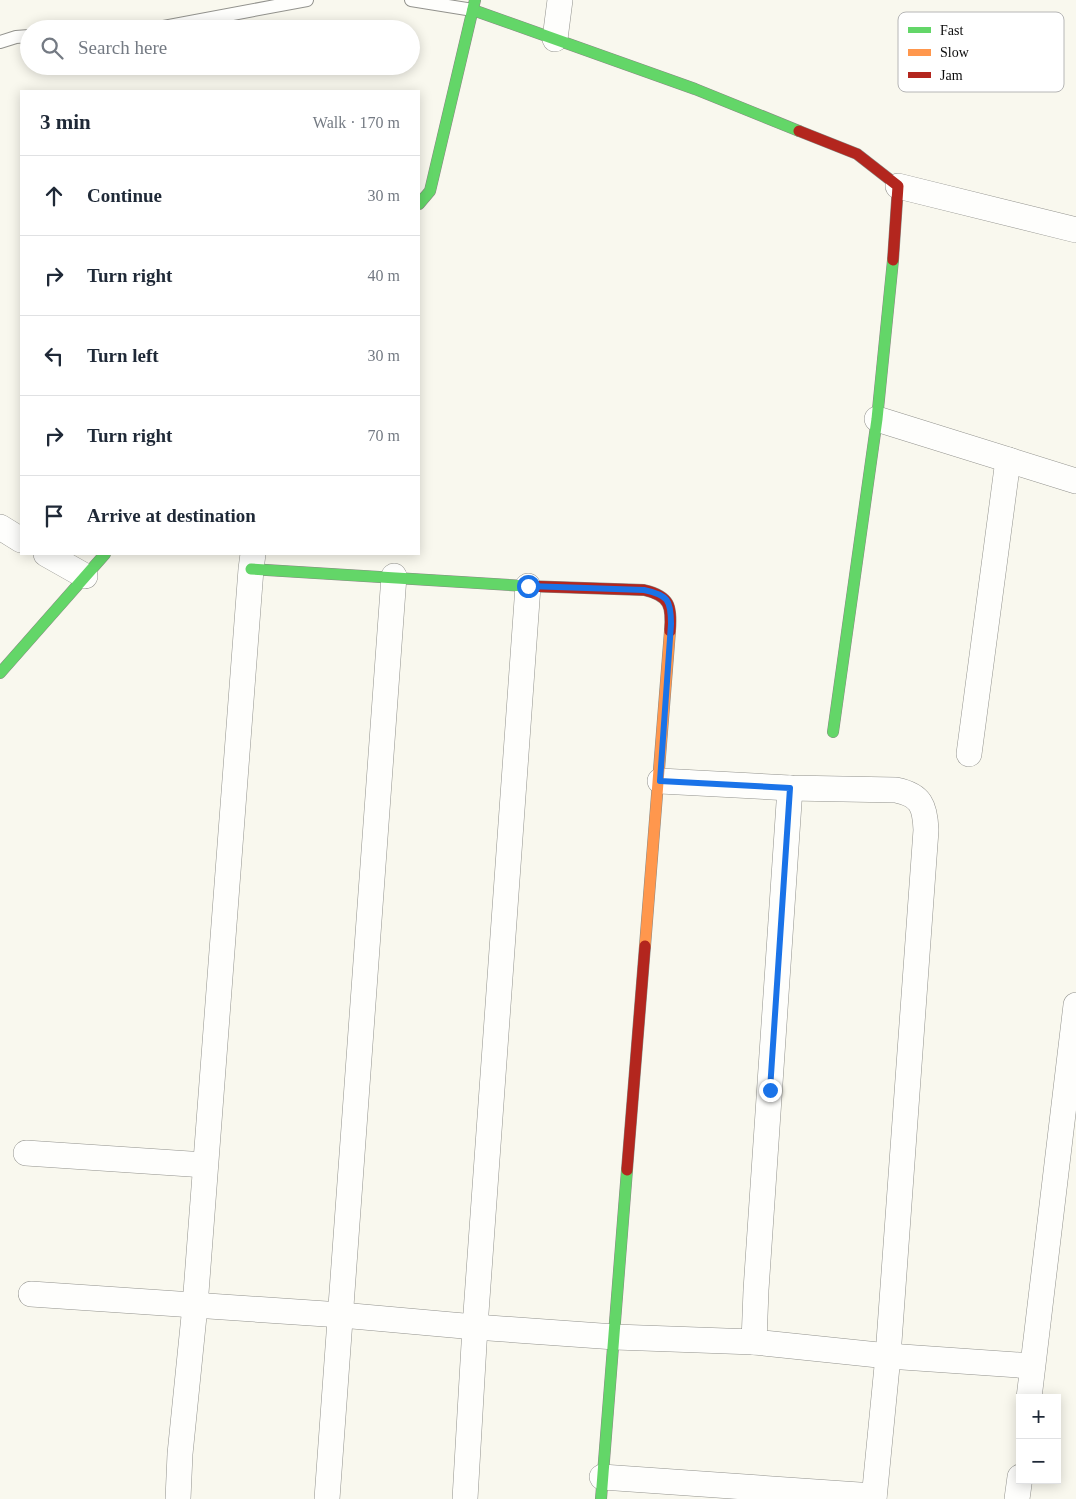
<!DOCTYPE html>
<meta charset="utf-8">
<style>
:root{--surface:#fff;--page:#f2f2f3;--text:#1f2937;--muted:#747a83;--line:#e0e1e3}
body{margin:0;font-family:"Times New Roman",serif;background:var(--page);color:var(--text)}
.controls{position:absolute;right:15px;bottom:15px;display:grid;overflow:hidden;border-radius:0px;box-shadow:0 2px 12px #0003}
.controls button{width:45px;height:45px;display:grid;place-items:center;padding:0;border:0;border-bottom:1px solid var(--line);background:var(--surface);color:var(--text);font:25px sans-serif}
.stop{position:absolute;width:15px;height:15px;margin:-11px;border:4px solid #1a73e8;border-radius:50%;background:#fff}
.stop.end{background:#1a73e8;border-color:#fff;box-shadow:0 1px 5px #0008}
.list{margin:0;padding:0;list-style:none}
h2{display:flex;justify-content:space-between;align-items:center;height:65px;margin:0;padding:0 20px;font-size:21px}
h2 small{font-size:16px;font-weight:400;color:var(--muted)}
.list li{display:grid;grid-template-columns:32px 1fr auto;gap:15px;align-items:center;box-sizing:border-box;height:80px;padding:0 20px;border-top:1px solid var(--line)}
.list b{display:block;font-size:19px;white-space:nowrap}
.list em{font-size:16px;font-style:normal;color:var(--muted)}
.icon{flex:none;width:28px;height:28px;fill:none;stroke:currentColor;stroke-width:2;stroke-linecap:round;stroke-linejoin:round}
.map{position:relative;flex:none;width:1076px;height:1499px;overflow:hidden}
.search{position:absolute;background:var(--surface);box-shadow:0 2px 12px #0003;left:20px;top:20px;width:400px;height:55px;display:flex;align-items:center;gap:12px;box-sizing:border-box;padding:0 18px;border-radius:28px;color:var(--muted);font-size:19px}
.panel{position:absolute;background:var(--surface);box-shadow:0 2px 12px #0003;left:20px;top:90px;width:400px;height:465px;border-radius:0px}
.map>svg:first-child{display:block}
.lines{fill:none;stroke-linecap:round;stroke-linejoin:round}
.lane-casing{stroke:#92928d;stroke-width:14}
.street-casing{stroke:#92928d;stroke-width:26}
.fast-casing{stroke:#898884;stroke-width:12}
.slow-casing{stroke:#898884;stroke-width:12}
.jam-casing{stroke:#898884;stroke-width:12}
.lane{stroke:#fefefc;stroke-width:12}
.street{stroke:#fefefc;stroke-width:25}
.fast{stroke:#63d668;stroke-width:11}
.slow{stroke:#ff974d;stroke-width:11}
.jam{stroke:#b3261e;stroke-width:11}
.route{stroke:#1a73e8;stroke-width:6}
.key{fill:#fff;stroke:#b6b6b6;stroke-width:1}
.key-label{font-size:14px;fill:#0b0b0b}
</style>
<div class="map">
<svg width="1076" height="1499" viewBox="0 0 1076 1499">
<rect width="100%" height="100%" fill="#f9f8ee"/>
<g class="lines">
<defs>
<g id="lane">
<path d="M411 0 473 10"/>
<path d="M153 29 307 0"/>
<path d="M0 42 16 37 29 36"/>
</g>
<g id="street">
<path d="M555 39 560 0"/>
<path d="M898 186 1076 230"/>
<path d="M877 419 1076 481"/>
<path d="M0 527 21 540"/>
<path d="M46 554 85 576"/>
<path d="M969 754 1008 460"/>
<path d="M660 781 790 788 896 790C921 795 925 806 926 830L888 1356 874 1499"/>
<path d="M26 1153 205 1165"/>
<path d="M31 1294 341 1315 475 1327 615 1337 754 1342 888 1356 1032 1366"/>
<path d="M754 1342 756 1290 790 788"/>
<path d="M1029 1398 1076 1005"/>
<path d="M602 1477 874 1496"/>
<path d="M178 1499 180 1454 195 1306 251 569 253 554"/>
<path d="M327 1499 394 576"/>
<path d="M465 1499 475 1327 528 586"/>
<path d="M1017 1499 1020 1477"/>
</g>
<g id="fast">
<path d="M473 10 695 89 799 131"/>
<path d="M419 204 430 191 475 0"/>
<path d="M251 569 525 586"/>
<path d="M0 673 105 554"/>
<path d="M833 732 877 419 893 260"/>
<path d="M601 1499 627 1170"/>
</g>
<path id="slow" d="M645 946 670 631"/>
<g id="jam">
<path d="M799 131 857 154 898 186 893 260"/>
<path d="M525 586 644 590C670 596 672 606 670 631"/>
<path d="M627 1170 645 946"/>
</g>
</defs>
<use href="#lane" class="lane-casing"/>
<use href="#street" class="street-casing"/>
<use href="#fast" class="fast-casing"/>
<use href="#slow" class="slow-casing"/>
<use href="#jam" class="jam-casing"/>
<use href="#lane" class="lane"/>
<use href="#street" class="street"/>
<use href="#fast" class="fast"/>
<use href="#slow" class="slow"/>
<use href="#jam" class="jam"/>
</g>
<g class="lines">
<path class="route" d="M528 586 644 590C668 595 671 600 671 624L660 781 790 788 770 1090"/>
</g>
<rect x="898" y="12" width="166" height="80" rx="8" class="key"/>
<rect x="908" y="27" width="23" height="6" fill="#63d668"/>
<rect x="908" y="49" width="23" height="7" fill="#ff974d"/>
<rect x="908" y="72" width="23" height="6" fill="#b3261e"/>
<g class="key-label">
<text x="940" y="35">Fast</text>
<text x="940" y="57">Slow</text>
<text x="940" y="80">Jam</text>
</g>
</svg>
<div class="controls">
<button>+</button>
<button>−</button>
</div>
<div class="stop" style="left:528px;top:586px"></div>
<div class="stop end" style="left:770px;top:1090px"></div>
<div class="search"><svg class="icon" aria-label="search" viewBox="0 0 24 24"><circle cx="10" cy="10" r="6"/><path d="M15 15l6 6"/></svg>Search here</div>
<section class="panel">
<h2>3 min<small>Walk · 170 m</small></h2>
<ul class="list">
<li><svg class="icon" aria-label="ahead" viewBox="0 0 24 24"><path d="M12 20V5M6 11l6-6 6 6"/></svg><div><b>Continue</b></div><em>30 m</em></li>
<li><svg class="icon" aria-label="right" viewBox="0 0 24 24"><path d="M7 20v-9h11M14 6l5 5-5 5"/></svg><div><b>Turn right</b></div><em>40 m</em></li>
<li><svg class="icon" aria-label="left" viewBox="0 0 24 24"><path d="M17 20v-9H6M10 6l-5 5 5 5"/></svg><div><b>Turn left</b></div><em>30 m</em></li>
<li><svg class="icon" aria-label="right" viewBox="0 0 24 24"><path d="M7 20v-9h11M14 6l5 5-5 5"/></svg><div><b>Turn right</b></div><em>70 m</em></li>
<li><svg class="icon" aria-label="arrive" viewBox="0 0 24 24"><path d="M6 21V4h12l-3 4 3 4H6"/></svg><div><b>Arrive at destination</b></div></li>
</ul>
</section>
</div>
